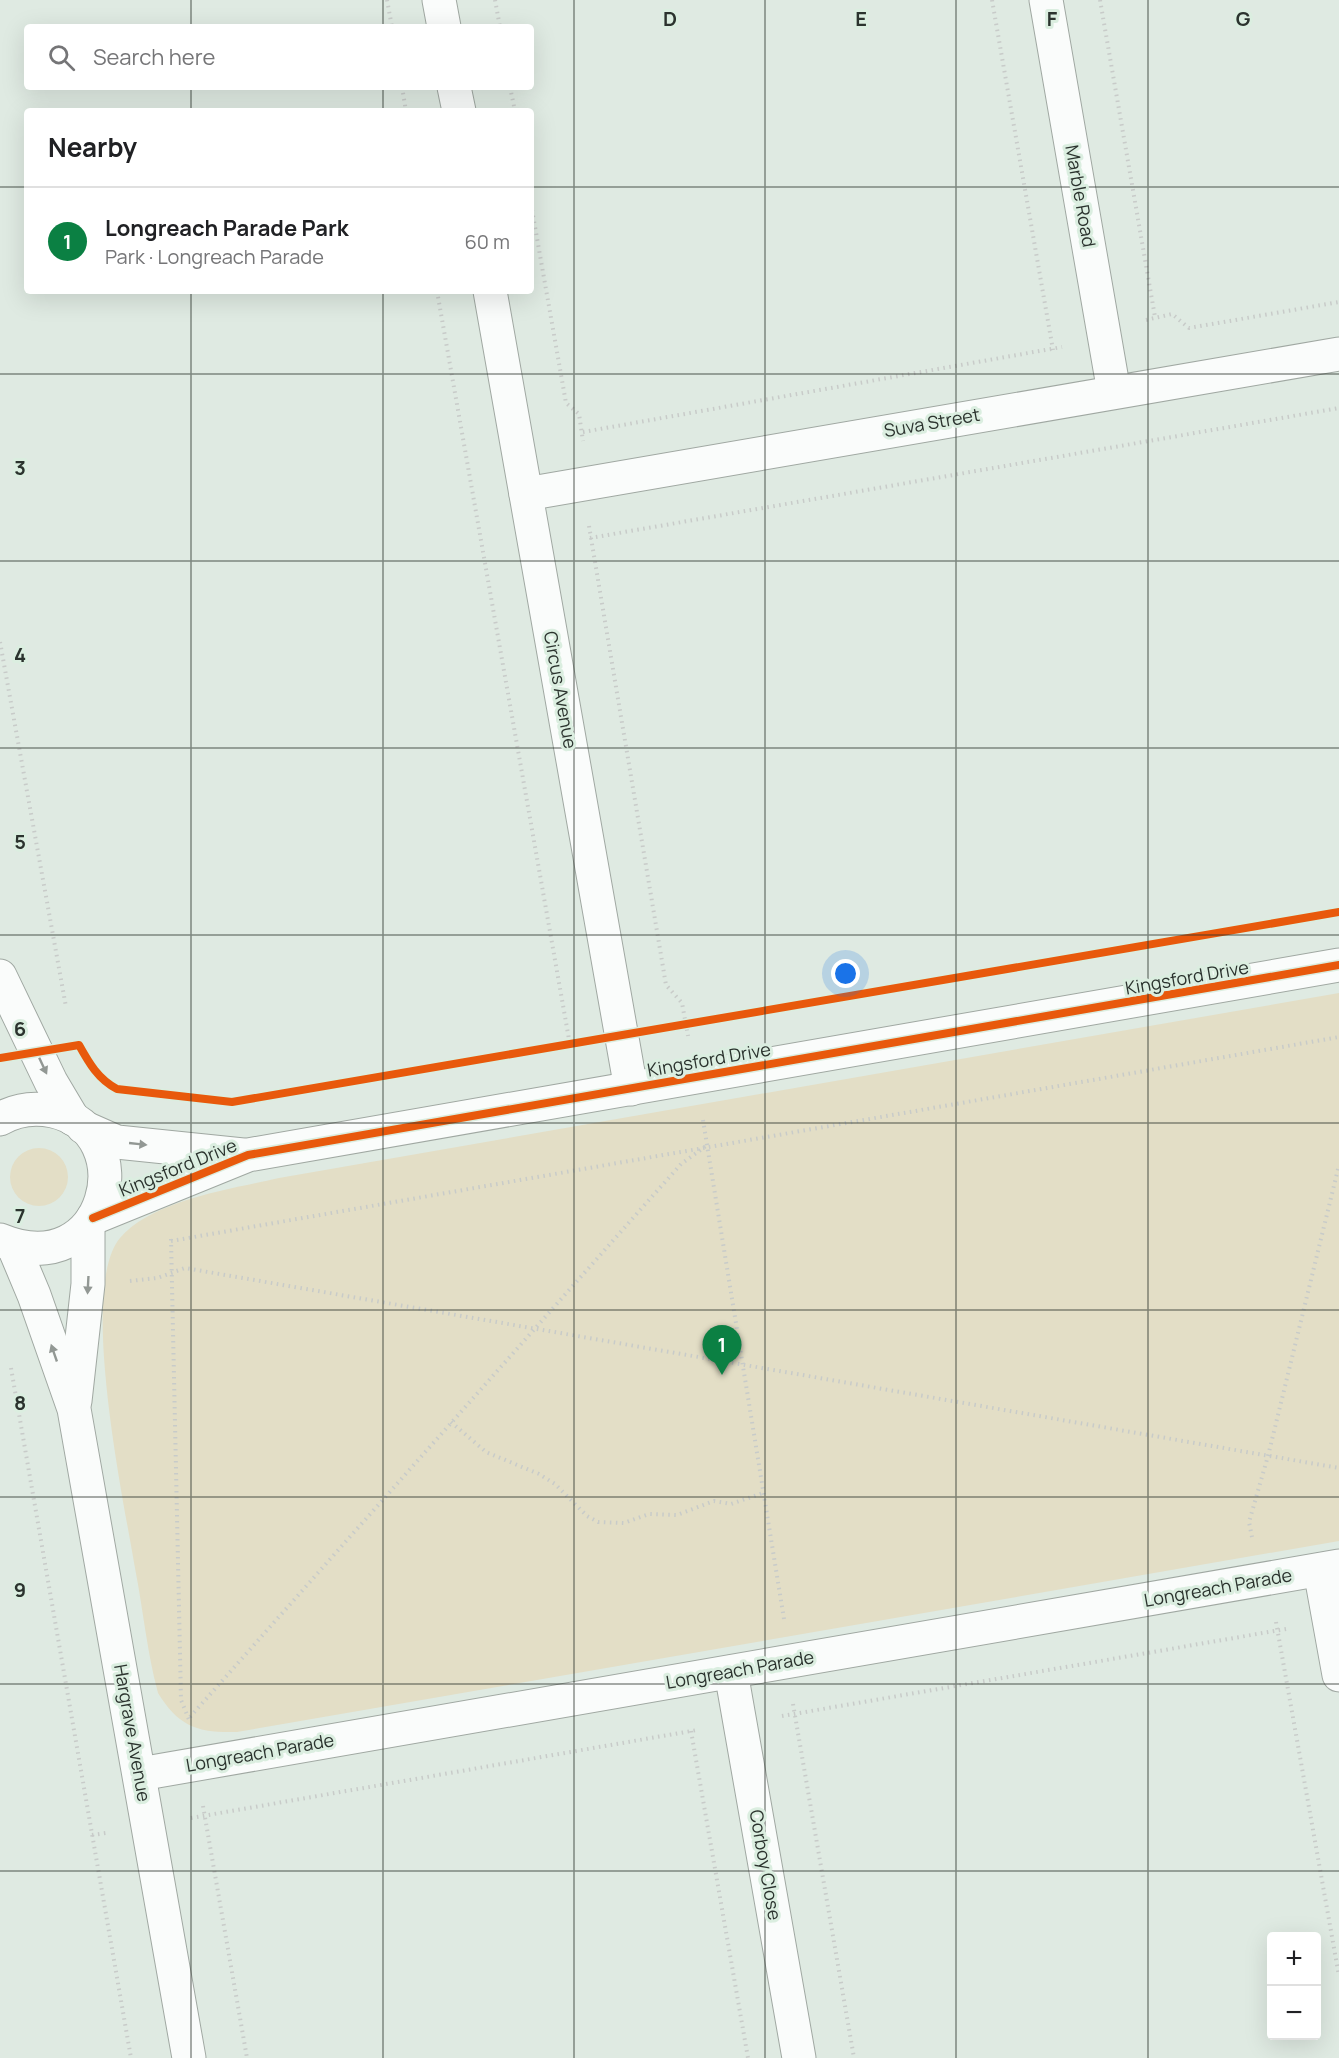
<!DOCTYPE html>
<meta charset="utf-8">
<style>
:root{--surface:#fff;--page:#f6f6f6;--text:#202124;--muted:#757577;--line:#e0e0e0;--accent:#0b8043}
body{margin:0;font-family:Manrope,sans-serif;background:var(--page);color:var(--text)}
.controls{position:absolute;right:18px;bottom:18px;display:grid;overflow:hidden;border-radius:6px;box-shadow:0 6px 24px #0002}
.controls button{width:54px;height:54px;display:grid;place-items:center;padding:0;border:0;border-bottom:2px solid var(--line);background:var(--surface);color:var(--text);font:30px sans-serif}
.you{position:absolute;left:846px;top:974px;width:21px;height:21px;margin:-15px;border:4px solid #fff;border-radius:50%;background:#1a73e8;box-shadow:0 0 0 9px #1a73e833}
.badge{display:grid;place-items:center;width:39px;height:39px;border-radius:50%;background:var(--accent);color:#fff;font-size:20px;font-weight:700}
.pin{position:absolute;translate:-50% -50px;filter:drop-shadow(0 2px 3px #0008)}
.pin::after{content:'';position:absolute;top:32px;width:21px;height:18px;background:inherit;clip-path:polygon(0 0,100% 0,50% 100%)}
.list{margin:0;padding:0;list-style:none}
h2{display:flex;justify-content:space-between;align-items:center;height:78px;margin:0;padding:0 24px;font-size:26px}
h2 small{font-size:20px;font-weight:400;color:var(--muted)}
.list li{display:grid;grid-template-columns:39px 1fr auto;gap:18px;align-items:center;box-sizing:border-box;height:108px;padding:0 24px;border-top:2px solid var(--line)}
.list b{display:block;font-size:22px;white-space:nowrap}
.list p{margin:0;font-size:20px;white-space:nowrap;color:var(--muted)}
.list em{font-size:20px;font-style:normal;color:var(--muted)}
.icon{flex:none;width:33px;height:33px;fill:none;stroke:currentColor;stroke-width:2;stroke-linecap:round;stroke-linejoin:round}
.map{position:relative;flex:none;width:1339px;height:2058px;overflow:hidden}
.search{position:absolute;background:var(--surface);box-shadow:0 6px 24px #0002;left:24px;top:24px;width:510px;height:66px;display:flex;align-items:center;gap:15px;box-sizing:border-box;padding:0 21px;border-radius:6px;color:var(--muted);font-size:22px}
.panel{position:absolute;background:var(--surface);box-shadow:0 6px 24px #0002;left:24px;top:108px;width:510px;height:186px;border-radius:6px}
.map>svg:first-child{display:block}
.green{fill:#e3dec6}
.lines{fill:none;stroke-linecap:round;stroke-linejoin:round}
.minor-casing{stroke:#a0a8a2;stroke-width:35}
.path{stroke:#c8cbc9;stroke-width:4;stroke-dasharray:1.5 4.5;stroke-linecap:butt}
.minor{stroke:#fafcfb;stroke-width:33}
.cycleway-casing{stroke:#dbeee0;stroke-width:11}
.cycleway{stroke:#e8590c;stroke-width:8}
.oneway{fill:#929894}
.grid{fill:none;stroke:#2b332e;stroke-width:1.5;stroke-opacity:0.55}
.labels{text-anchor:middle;stroke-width:6;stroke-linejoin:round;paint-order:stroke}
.street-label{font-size:18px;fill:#2b332e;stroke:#dbeee0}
.grid-label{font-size:20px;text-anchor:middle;font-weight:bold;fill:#2b332e;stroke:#dbeee0;stroke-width:6;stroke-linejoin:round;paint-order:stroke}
</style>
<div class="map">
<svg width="1339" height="2058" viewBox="0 0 1339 2058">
<rect width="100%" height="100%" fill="#dfeae2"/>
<g class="green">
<path d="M1339 993V1541L237 1732C198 1733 179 1727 158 1693 147 1652 143 1609 135 1568 124 1502 78 1288 120 1238 152 1200 232 1189 279 1178Z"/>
<circle cx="39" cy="1177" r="29"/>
</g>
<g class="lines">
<defs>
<g id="minor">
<path d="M439 0 444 27"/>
<path d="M1046 0 1114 392"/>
<path d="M454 87 459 111"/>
<path d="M490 291 631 1089"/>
<path d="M526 494 1339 354"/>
<path d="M0 976 51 1082 73 1119"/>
<path d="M0 1119C17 1109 34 1107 53 1111 144 1132 108 1285 0 1240"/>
<path d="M83 1127 117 1142 243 1155"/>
<path d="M93 1218 248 1155 1339 965"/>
<path d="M13 1245 34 1295 74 1409 189 2058"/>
<path d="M75 1401 88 1284V1226"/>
<path d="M1320 1570 1339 1675"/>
<path d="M731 1672 799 2058"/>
<path d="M140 1774 1339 1566"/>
</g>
</defs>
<use href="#minor" class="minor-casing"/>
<g class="path">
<path d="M387 0 392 27"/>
<path d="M495 0 500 27"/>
<path d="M992 0 1053 350"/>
<path d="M1100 0 1155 317"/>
<path d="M402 87 406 111"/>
<path d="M510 87 515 111"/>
<path d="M531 204 566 403 579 414 583 441"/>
<path d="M437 291 570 1045"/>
<path d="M1146 320 1172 314 1189 328 1339 302"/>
<path d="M583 432 1062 347"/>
<path d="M589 526 666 985 682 1003 688 1036"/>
<path d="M590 538 1339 408"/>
<path d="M0 642 66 1007"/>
<path d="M703 1120 784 1619"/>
<path d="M171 1239 181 1700 190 1722"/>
<path d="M171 1241 1339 1037"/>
<path d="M130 1281 157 1278 185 1268 1339 1468"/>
<path d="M11 1368 131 2058"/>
<path d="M451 1422 486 1452 539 1474 555 1484 587 1516 598 1522 624 1523 649 1514 677 1515 714 1501 731 1504 763 1493"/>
<path d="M1252 1537 1249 1522 1268 1456 1339 1165"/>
<path d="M1276 1622 1339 1976"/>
<path d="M793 1704 854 2058"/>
<path d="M782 1716 1286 1629"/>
<path d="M190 1717 681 1164 706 1146"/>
<path d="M691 1731 748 2058"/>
<path d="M203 1806 247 2058"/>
<path d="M191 1818 697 1730"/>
<path d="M92 1835 106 1833"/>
</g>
<use href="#minor" class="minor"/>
<defs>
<g id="cycleway">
<path d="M0 1058 79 1045C89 1063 98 1079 117 1089L232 1102 1339 912"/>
<path d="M93 1218 248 1155 1339 965"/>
</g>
</defs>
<use href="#cycleway" class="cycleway-casing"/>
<use href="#cycleway" class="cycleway"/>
</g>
<defs><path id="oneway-solid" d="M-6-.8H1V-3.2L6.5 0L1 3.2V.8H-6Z" transform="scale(1.5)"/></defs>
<g class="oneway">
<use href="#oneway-solid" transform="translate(43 1066) rotate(65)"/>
<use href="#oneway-solid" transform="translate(138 1144) rotate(6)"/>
<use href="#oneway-solid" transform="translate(88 1285) rotate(93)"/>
<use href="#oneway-solid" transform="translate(54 1353) rotate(-109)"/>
</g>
<path class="grid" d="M191 0V27M383 0V27M574 0V2058M765 0V2058M956 0V2058M1148 0V2058M191 87V111M383 87V111M0 187H27M531 187H1339M191 291V2058M383 291V2058M0 374H1339M0 561H1339M0 748H1339M0 935H1339M0 1123H1339M0 1310H1339M0 1497H1339M0 1684H1339M0 1871H1339"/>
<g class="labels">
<g class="street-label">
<text transform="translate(1080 196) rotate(80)" y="6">Marble Road</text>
<text transform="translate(932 423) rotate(-10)" y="6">Suva Street</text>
<text transform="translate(560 690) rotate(80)" y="6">Circus Avenue</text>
<text transform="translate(1187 978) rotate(-10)" y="6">Kingsford Drive</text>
<text transform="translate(709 1060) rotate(-10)" y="6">Kingsford Drive</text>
<text transform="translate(178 1168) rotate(-22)" y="6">Kingsford Drive</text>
<text transform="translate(1218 1588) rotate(-10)" y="6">Longreach Parade</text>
<text transform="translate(740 1670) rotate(-10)" y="6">Longreach Parade</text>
<text transform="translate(132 1733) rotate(80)" y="6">Hargrave Avenue</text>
<text transform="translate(260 1753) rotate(-10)" y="6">Longreach Parade</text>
<text transform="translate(765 1865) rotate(80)" y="6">Corboy Close</text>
</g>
</g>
<g class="grid-label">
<text x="670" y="26">D</text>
<text x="861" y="26">E</text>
<text x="1052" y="26">F</text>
<text x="1243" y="26">G</text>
<text x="20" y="475">3</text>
<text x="20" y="662">4</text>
<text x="20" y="849">5</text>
<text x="20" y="1036">6</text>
<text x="20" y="1223">7</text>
<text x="20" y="1410">8</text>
<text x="20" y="1597">9</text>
</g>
</svg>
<div class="controls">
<button>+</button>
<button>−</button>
</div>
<div class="you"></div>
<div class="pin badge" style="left:722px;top:1375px">1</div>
<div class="search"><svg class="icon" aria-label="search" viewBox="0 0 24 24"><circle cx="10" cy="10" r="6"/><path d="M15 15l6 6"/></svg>Search here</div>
<section class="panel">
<h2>Nearby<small></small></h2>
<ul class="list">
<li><span class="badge">1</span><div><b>Longreach Parade Park</b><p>Park · Longreach Parade</p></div><em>60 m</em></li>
</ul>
</section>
</div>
